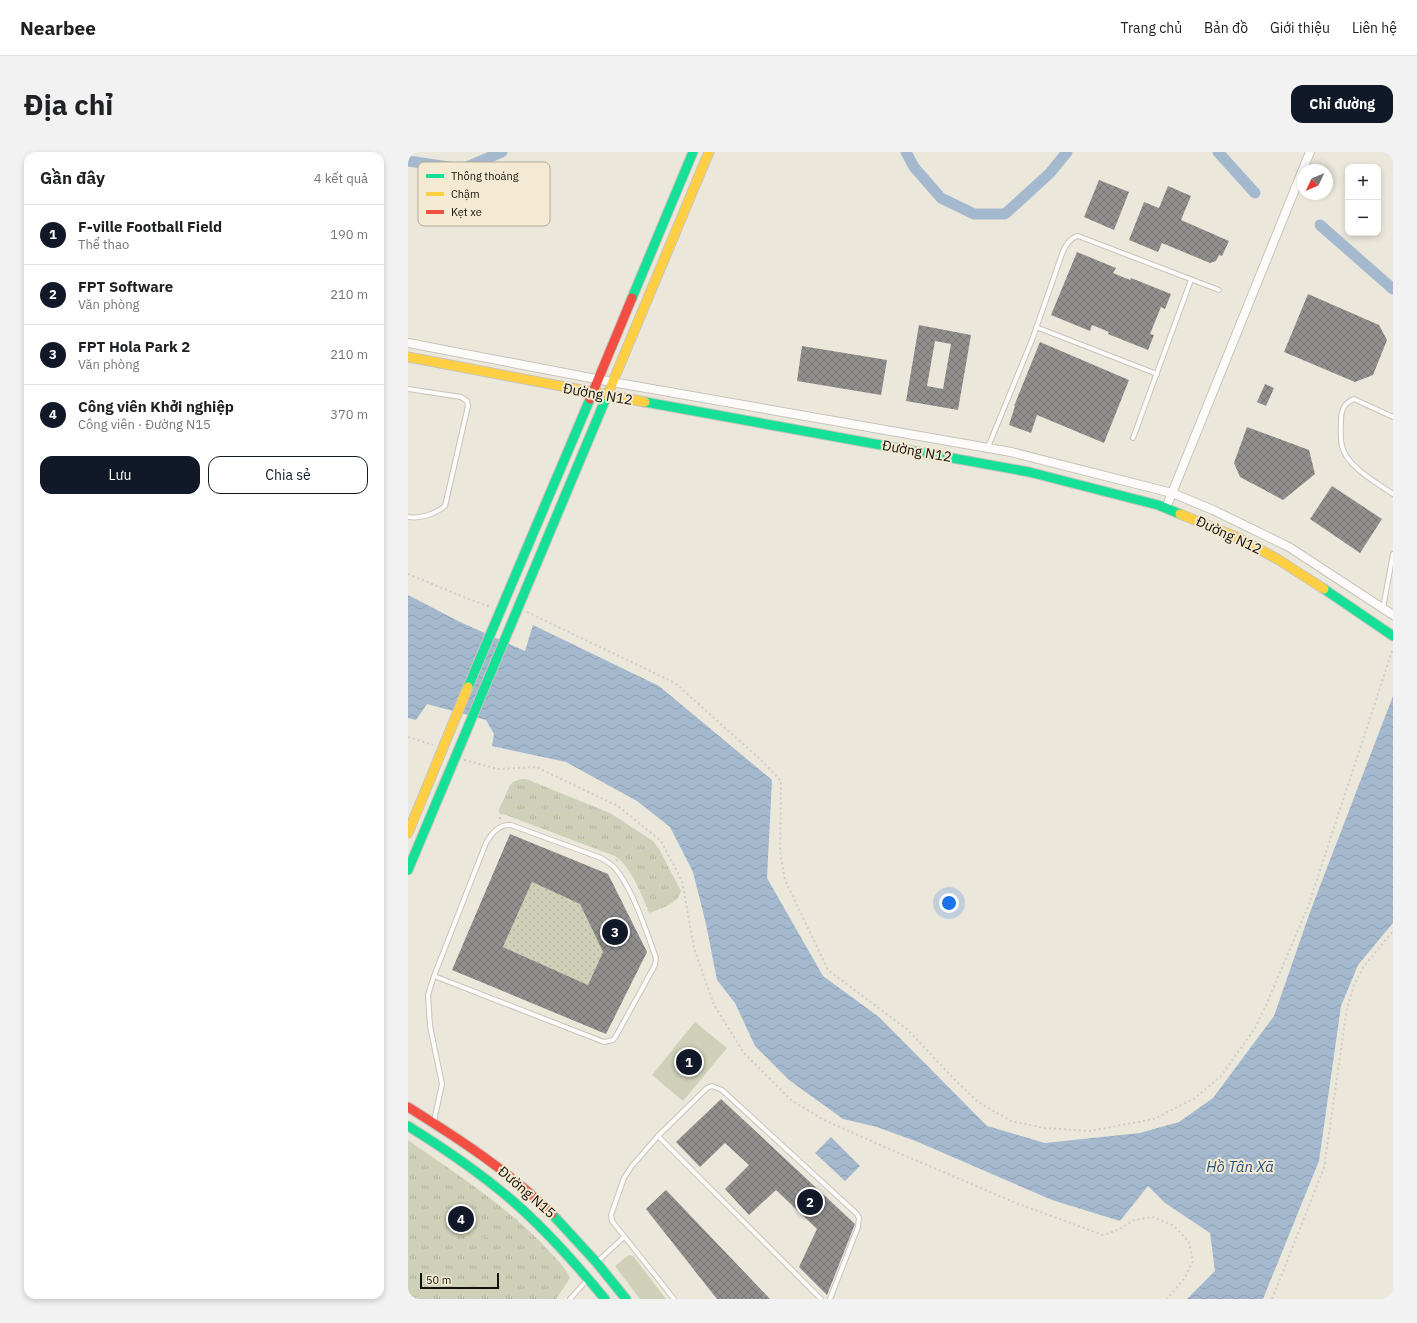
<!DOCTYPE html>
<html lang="vi">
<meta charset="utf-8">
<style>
:root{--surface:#fff;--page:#f2f2f2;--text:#202124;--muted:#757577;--line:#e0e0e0;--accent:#111827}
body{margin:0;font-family:"IBM Plex Sans",sans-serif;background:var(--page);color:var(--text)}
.controls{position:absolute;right:12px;top:12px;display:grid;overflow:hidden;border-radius:8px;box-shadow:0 2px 6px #0003}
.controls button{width:36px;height:36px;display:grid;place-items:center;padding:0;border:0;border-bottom:1px solid var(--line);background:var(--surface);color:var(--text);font:20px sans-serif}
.compass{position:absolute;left:889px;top:12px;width:36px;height:36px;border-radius:50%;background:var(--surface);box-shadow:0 2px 6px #0003;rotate:226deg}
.scale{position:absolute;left:12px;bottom:10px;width:79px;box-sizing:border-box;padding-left:4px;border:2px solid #141109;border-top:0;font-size:11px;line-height:14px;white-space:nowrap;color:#141109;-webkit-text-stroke:3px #f4ead3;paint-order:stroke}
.you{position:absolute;left:541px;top:751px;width:14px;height:14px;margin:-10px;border:3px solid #fff;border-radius:50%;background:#1a73e8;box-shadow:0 0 0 6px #1a73e833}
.badge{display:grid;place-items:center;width:26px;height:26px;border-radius:50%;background:var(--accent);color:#fff;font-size:13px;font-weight:700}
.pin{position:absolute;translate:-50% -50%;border:2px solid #fff;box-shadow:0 1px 4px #0006}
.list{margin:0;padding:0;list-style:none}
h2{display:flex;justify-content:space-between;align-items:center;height:52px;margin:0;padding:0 16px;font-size:17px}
h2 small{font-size:13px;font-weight:400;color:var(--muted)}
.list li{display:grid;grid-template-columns:26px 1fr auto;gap:12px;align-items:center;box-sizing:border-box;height:60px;padding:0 16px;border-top:1px solid var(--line)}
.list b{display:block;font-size:15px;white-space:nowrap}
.list p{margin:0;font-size:13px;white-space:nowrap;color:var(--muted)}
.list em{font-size:13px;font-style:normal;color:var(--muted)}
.actions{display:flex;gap:8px;padding:12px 16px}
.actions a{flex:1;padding:9px 0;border:1px solid var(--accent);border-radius:12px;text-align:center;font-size:14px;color:var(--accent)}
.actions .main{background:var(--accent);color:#fff}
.map{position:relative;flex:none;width:985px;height:1147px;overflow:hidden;border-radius:12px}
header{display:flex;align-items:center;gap:24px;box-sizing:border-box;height:56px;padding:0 20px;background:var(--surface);border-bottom:1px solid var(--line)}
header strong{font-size:19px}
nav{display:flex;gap:22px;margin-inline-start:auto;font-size:14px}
.intro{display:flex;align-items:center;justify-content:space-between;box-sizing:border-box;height:96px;padding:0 24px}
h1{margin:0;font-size:28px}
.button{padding:10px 18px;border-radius:12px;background:var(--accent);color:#fff;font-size:14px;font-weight:700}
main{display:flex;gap:24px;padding:0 24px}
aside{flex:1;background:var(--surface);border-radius:12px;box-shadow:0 2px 6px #0003}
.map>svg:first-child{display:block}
.grass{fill:#cfd0b8}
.park{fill:url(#park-tufts)}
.garden{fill:url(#garden-dots)}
.water{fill:url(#water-waves)}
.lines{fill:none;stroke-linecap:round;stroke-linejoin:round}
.canal{stroke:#a5b9ce;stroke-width:11}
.building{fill:url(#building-cross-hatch);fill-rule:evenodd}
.lane-casing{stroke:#c8c4ba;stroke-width:6}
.street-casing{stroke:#c8c4ba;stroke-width:10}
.fast-casing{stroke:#c8c4ba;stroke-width:11}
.slow-casing{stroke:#c8c4ba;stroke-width:11}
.jam-casing{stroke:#c8c4ba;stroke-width:11}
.path{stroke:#cdccc8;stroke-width:2;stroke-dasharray:2 3;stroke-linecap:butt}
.lane{stroke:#fcfbfa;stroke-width:4}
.street{stroke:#fcfbfa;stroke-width:8}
.fast{stroke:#16e098;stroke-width:9}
.slow{stroke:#ffcf43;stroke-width:9}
.jam{stroke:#f24e42;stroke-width:9}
.labels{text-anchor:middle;stroke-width:4;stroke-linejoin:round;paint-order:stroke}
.street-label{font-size:14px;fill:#141109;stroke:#f4ead3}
.water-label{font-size:15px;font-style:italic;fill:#23517f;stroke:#f4ead3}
.key{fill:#f4ead3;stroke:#b1a996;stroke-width:1}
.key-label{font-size:11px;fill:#141109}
</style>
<header>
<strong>Nearbee</strong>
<nav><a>Trang chủ</a><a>Bản đồ</a><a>Giới thiệu</a><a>Liên hệ</a></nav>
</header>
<div class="intro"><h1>Địa chỉ</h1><a class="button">Chỉ đường</a></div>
<main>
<aside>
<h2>Gần đây<small>4 kết quả</small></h2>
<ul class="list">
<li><span class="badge">1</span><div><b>F-ville Football Field</b><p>Thể thao</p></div><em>190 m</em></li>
<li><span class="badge">2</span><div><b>FPT Software</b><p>Văn phòng</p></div><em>210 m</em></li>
<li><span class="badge">3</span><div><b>FPT Hola Park 2</b><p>Văn phòng</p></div><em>210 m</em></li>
<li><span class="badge">4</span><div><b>Công viên Khởi nghiệp</b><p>Công viên · Đường N15</p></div><em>370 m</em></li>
</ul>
<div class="actions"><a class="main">Lưu</a><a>Chia sẻ</a></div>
</aside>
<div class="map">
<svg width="985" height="1147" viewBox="0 0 985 1147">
<defs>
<pattern id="park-tufts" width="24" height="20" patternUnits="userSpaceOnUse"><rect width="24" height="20" fill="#cfd0b8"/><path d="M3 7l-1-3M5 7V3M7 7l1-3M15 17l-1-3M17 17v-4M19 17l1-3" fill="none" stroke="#b1b29d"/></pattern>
<pattern id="garden-dots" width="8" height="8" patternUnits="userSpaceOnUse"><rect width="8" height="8" fill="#cfd0b8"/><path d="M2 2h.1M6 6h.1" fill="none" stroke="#b1b29d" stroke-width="1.8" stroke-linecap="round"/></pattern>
<pattern id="water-waves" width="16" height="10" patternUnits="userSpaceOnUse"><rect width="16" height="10" fill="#a5b9ce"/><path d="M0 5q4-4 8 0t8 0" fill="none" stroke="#8d9eb0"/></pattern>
<pattern id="building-cross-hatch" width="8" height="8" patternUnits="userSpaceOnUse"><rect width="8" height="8" fill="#92908e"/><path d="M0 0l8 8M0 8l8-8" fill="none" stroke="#767472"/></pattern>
</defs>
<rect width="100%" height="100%" fill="#ece7db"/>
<g class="grass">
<path d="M287 870 319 896 275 949 244 923Z"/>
<path d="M221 1103 225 1104 258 1147H232L207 1114Z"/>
</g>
<g class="park">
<path d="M113 627H118L202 661 245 689 251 697 273 739C270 752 253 756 242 761 232 741 225 717 207 704L90 660 102 633 105 630Z"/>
<path d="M0 988C48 1022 99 1054 139 1097 147 1106 157 1114 162 1126L148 1147H0Z"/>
</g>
<path class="garden" d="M124 730 172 752 195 800 180 833 95 795Z"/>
<g class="water">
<path d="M0 443 52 470 117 499 125 473 251 534 364 628 359 726 415 824 471 865 579 974 637 991 732 981 771 970 805 946 866 864 902 760 985 544V771L950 813 933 854 911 1009 855 1147H779L807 1119 802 1081 757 1051 740 1034 712 1069 644 1048 510 990 469 975 435 967 381 928 347 894 327 851 309 828 298 772 285 720 262 675 229 649 158 610 84 594 86 582 78 568 19 552 8 568 0 566Z"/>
<path d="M423 985 452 1014 437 1029 407 1001Z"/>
</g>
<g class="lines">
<g class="canal">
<path d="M498 0 506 15 533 46 566 62H597L642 21 659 0"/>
<path d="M810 0 847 41"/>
<path d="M0 9 54 17 94 0"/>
<path d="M912 73 985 137"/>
</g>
</g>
<g class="building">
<path d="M691 28 721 40 706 78 676 65Z"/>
<path d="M760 34 783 44 773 68 821 89 814 104 811 103 808 109 802 111 754 91 750 100 721 88 736 50 751 56Z"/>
<path d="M669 100 708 116 705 121 722 128 723 126 763 142 757 157 753 155 742 182 746 183 740 198 700 182 701 180 684 173 682 179 643 163Z"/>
<path d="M900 142 971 173 979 188 965 223 947 230 876 200Z"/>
<path d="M511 173 563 183 550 258 498 249ZM527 189 543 192 535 237 519 234Z"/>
<path d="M632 190 721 228 696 291 629 263 623 281 601 273 607 254H606Z"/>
<path d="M394 194 479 208 473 243 389 229Z"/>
<path d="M857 232 866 236 858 254 849 250Z"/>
<path d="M839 275 901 298 907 322 875 348 832 325 826 311Z"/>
<path d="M924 334 974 367 952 401 902 367Z"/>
<path d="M102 682 200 722 239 800 198 882 44 818ZM124 730 172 752 195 800 180 833 95 795Z"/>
<path d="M313 947 447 1072 419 1143 391 1115 409 1077 368 1038 341 1063 317 1037 341 1013 317 991 292 1015 268 990Z"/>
<path d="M258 1038 362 1147H309L238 1057Z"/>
</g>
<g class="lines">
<defs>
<g id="lane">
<path d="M628 175 749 222"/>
<path d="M0 237 53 245 59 249 60 254 37 354C27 362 13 367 0 365"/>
<path d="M985 265 946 247C936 251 933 258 933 269 933 277 932 286 934 294 938 314 969 331 985 342"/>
<path d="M725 286 783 128"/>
<path d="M580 295 624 188 654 102C657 94 661 86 670 84L811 138"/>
<path d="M975 456 985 402"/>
<path d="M26 969 34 932 22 874 20 843 26 824 78 691C84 681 91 672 103 673L193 706C199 710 206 713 210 720 226 741 239 781 248 806L247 813 208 884 205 888 196 890 26 824"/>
<path d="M250 984 413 1147"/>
<path d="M190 1109 216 1085"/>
<path d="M162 1147 179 1128"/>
<path d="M266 1147 204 1069 203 1063 216 1026 224 1014 250 984 299 936 304 934 314 938 449 1062 451 1066 450 1075 422 1147"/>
</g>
<g id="street">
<path d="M0 191 204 230 603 300 764 341 805 358 881 395 985 463"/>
<path d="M758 356 902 0"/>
</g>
<g id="fast">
<path d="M224 146 285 0"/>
<path d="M237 250 621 320 750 353 772 362"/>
<path d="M916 437 985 484"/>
<path d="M60 535 182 247"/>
<path d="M0 718 201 239"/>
<path d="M0 974C37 997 74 1022 107 1051 140 1080 169 1113 197 1147"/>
<path d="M144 1062 189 1111 218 1147"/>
</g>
<g id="slow">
<path d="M0 205 237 250"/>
<path d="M201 239 301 0"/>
<path d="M772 362 831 386 871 408 916 437"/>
<path d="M0 681 60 535"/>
</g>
<g id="jam">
<path d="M182 247 224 146"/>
<path d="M0 955C51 987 101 1019 144 1062"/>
</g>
</defs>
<use href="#lane" class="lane-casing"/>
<use href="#street" class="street-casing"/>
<use href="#fast" class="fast-casing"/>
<use href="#slow" class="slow-casing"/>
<use href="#jam" class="jam-casing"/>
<g class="path">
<path d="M0 422 63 448 83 455"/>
<path d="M119 460 267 531 353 608 373 629 372 699 377 728 420 818 500 878 545 926 570 950 603 969 636 976 681 979 746 967 787 946 814 923 847 876 859 851 901 752 985 496"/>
<path d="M0 585 25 593"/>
<path d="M56 608 90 617 128 615 210 654 253 689 274 729 286 796 306 853 336 901 383 948 416 968 479 996 608 1051 695 1083 710 1078 726 1068 745 1065 766 1074 781 1090 785 1109 776 1127 759 1147"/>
<path d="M96 655 113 648 129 656 167 657 210 686 237 699C248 726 258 731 236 757"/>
<path d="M129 656 135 670 133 676"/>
<path d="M167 658 170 683"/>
<path d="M92 667V664L104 635 116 630 195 662 242 690 249 699 270 740 267 746 237 760"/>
<path d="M135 670 177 685H184L201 681"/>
<path d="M237 699 247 696"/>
<path d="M208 709 221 691"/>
<path d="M0 1099 19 1083 30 1081 52 1088 69 1087 88 1083 109 1067"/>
<path d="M864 1147 916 1016 939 856 946 833 956 814 985 779"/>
</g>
<use href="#lane" class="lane"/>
<use href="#street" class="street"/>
<use href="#fast" class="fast"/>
<use href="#slow" class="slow"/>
<use href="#jam" class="jam"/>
</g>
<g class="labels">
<g class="street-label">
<text transform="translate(190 242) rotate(10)" y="5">Đường N12</text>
<text transform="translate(509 299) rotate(10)" y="5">Đường N12</text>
<text transform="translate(821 383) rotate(25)" y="5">Đường N12</text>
<text transform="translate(119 1040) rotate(41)" y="5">Đường N15</text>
</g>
<g class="water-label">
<text x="832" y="1020">Hồ Tân Xã</text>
</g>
</g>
<rect x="10" y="10" width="132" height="64" rx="6" class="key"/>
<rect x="18" y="22" width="18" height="4" fill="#16e098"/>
<rect x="18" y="40" width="18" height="4" fill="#ffcf43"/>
<rect x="18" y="58" width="18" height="4" fill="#f24e42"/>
<g class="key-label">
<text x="43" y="28">Thông thoáng</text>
<text x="43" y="46">Chậm</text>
<text x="43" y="64">Kẹt xe</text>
</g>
</svg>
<div class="controls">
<button>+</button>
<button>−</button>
</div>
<svg class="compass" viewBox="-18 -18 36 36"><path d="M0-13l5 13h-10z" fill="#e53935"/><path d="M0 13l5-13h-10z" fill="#757577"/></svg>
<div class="scale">50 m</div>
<div class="you"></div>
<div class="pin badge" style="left:281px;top:910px">1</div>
<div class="pin badge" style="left:402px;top:1050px">2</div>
<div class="pin badge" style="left:207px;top:780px">3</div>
<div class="pin badge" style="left:53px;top:1067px">4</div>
</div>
</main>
